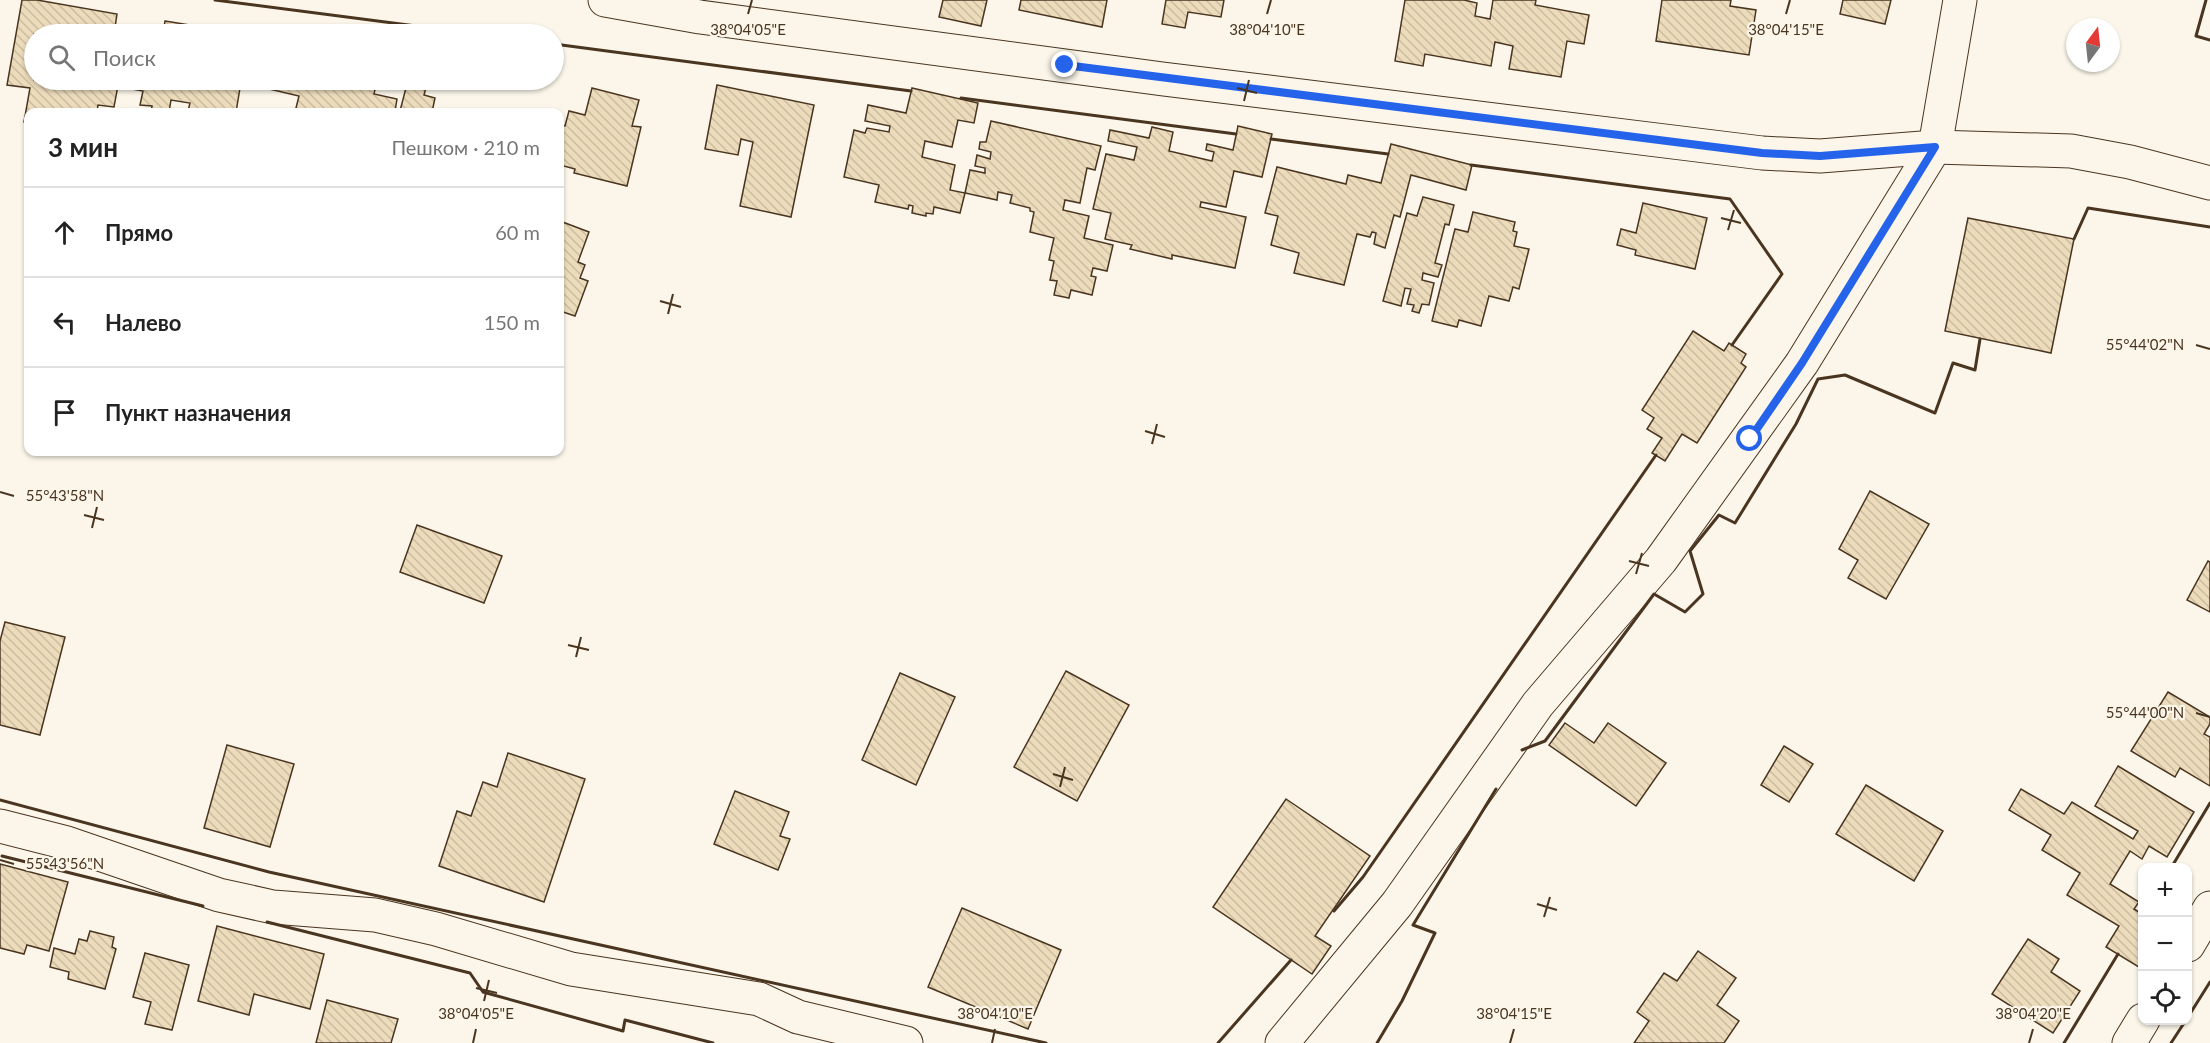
<!DOCTYPE html>
<html lang="ru">
<meta charset="utf-8">
<style>
:root{--surface:#fff;--page:#f2f2f2;--text:#222;--muted:#767676;--line:#e0e0e0}
body{margin:0;font-family:Lato,sans-serif;background:var(--page);color:var(--text)}
.controls{position:absolute;right:18px;bottom:18px;display:grid;overflow:hidden;border-radius:12px;box-shadow:0 2px 4px #0004}
.controls button{width:54px;height:54px;display:grid;place-items:center;padding:0;border:0;border-bottom:2px solid var(--line);background:var(--surface);color:var(--text);font:30px sans-serif}
.compass{position:absolute;left:2066px;top:18px;width:54px;height:54px;border-radius:50%;background:var(--surface);box-shadow:0 2px 4px #0004;rotate:15deg}
.stop{position:absolute;width:18px;height:18px;margin:-14px;border:4px solid #2563eb;border-radius:50%;background:#fff}
.stop.end{background:#2563eb;border-color:#fff;box-shadow:0 2px 6px #0008}
.list{margin:0;padding:0;list-style:none}
h2{display:flex;justify-content:space-between;align-items:center;height:78px;margin:0;padding:0 24px;font-size:26px}
h2 small{font-size:20px;font-weight:400;color:var(--muted)}
.list li{display:grid;grid-template-columns:39px 1fr auto;gap:18px;align-items:center;box-sizing:border-box;height:90px;padding:0 24px;border-top:2px solid var(--line)}
.list b{display:block;font-size:22px;white-space:nowrap}
.list em{font-size:20px;font-style:normal;color:var(--muted)}
.icon{flex:none;width:33px;height:33px;fill:none;stroke:currentColor;stroke-width:2;stroke-linecap:round;stroke-linejoin:round}
.map{position:relative;flex:none;width:2210px;height:1043px;overflow:hidden}
.search{position:absolute;background:var(--surface);box-shadow:0 2px 4px #0004;left:24px;top:24px;width:540px;height:66px;display:flex;align-items:center;gap:15px;box-sizing:border-box;padding:0 21px;border-radius:33px;color:var(--muted);font-size:22px}
.panel{position:absolute;background:var(--surface);box-shadow:0 2px 4px #0004;left:24px;top:108px;width:540px;height:348px;border-radius:12px}
.map>svg:first-child{display:block}
.building{fill:url(#building-back-hatch);stroke:#4a3520;stroke-width:1.5}
.lines{fill:none;stroke-linecap:round;stroke-linejoin:round}
.minor-casing{stroke:#4a3520;stroke-width:35}
.minor{stroke:#fbf6e9;stroke-width:33}
.wall{stroke:#4a3520;stroke-width:3}
.route{stroke:#2563eb;stroke-width:8}
.ticks{fill:none;stroke:#4a3520;stroke-width:2}
.ticks-label{font-size:15px;text-anchor:middle;fill:#4a3520;stroke:#fbf6e9;stroke-width:4.5;stroke-linejoin:round;paint-order:stroke}
</style>
<div class="map">
<svg width="2210" height="1043" viewBox="0 0 2210 1043">
<defs>
<pattern id="building-back-hatch" width="6" height="6" patternUnits="userSpaceOnUse" patternTransform="scale(1.5)"><rect width="6" height="6" fill="#ecdcbc"/><path d="M-1 5l2 2M0 0l6 6M5-1l2 2" fill="none" stroke="#ccbda1"/></pattern>
</defs>
<rect width="100%" height="100%" fill="#fbf6e9"/>
<g class="building">
<path d="M22 0H37L117 14 114 34H34V80H119L114 107 98 105 97 112H28V123L24 122 30 88 7 85Z"/>
<path d="M943 0H987L981 26 939 17Z"/>
<path d="M1021 0H1107L1102 27 1019 10Z"/>
<path d="M1166 0H1224L1221 17 1188 12 1185 28 1162 24Z"/>
<path d="M1405 0H1464L1477 3 1475 16 1490 19 1493 0H1536L1535 5 1589 15 1584 44 1567 41 1561 77 1509 69 1513 46 1495 42 1491 66 1425 54 1423 66 1395 61Z"/>
<path d="M1662 0H1731L1730 6 1756 10 1749 55 1656 41Z"/>
<path d="M1843 0H1891L1885 24 1840 14Z"/>
<path d="M165 21 209 28 208 34H163Z"/>
<path d="M127 80H201V82L240 88 236 112 188 111 190 103 171 100 169 112H151L152 106 140 105 143 91 126 88Z"/>
<path d="M272 80H377L374 94 397 99 395 111H400L408 80H428L424 95 435 98 432 112 418 109 417 112H295L299 96 269 89Z"/>
<path d="M717 85 814 105 791 217 740 206 753 142 741 139 738 155 705 149Z"/>
<path d="M592 88 639 100 632 126 641 127 627 186 574 173 575 169 560 165V125L565 126 569 111 585 115Z"/>
<path d="M912 88 978 103 974 123 958 120 952 147 925 141 922 157 955 165 950 190 965 193 960 213 934 207 933 214 926 213V216L912 213 913 206 909 205 908 209 875 202 879 185 844 177 854 130 865 133 867 128 889 132 890 126 865 121 868 105 906 113Z"/>
<path d="M991 121 1101 146 1095 170 1087 168 1080 203 1065 200 1063 210 1089 216 1084 238 1113 245 1107 271 1093 268 1091 276 1096 277 1092 295 1071 290 1069 298 1054 295 1057 281 1050 280 1054 261 1049 260 1054 238 1030 232 1034 212 1030 211V208L1010 203 1012 195 998 192 997 200 965 193 970 170 985 173V168L975 166 977 155 990 159 991 152 979 149 980 142H986Z"/>
<path d="M1238 126 1272 134 1262 177 1234 171 1226 207 1201 202 1200 207 1246 217 1235 268 1172 255V259L1130 249 1132 245 1105 239 1111 213 1093 209 1106 154 1134 160 1137 147 1108 141 1110 130 1149 138 1152 127 1173 132 1169 151 1212 161 1214 152 1206 150 1207 144 1233 150Z"/>
<path d="M1391 144 1472 165 1466 190 1411 175 1400 217 1394 215 1385 248 1374 244 1376 233 1372 232 1370 237 1357 234 1344 285 1294 273 1299 253 1271 245 1278 216 1265 213 1277 167 1346 184 1348 175 1381 183Z"/>
<path d="M1423 197 1454 205 1449 225 1445 224 1435 263 1442 265 1438 277 1423 273 1422 280 1434 283 1429 305 1422 304 1419 313 1412 311 1414 305 1407 304 1411 289 1405 288 1401 306 1383 301 1407 213 1417 216Z"/>
<path d="M1643 203 1707 218 1695 269 1635 255 1636 250 1617 245 1621 229 1636 233Z"/>
<path d="M1473 212 1515 222 1513 231 1517 232 1514 246 1529 249 1519 289 1513 287 1509 301 1489 296 1481 326 1459 320 1457 327 1432 321 1455 229 1468 232Z"/>
<path d="M1968 218 2074 239 2051 353 1945 331Z"/>
<path d="M560 221 589 232 578 262 585 265 580 278 588 281 575 316 560 311Z"/>
<path d="M1693 331 1724 351 1729 343 1746 354 1741 363 1746 367 1697 443 1682 434 1665 461 1652 453 1662 438 1647 429 1654 418 1642 410Z"/>
<path d="M1870 491 1929 524 1886 599 1848 578 1858 560 1839 549Z"/>
<path d="M417 525 502 556 484 603 400 572Z"/>
<path d="M2208 561 2210 562V612L2187 600Z"/>
<path d="M5 622 65 637 40 735 0 725V641Z"/>
<path d="M1066 671 1129 705 1077 801 1014 767Z"/>
<path d="M900 673 955 697 916 785 862 760Z"/>
<path d="M2168 692 2210 717V724L2204 734 2210 737V786L2180 768 2175 777 2131 751Z"/>
<path d="M1565 723 1594 743 1608 723 1666 763 1636 806 1549 745Z"/>
<path d="M227 745 294 764 270 847 204 828Z"/>
<path d="M1784 746 1813 764 1789 802 1761 785Z"/>
<path d="M508 753 585 779 544 902 439 866 457 811 471 816 483 782 497 787Z"/>
<path d="M2118 766 2194 812 2167 857 2149 846 2142 859 2130 851 2110 884 2139 902 2134 909 2142 914V969L2106 947 2119 926 2067 895 2080 873 2042 850 2051 835 2009 810 2021 789 2064 814 2072 802 2133 839 2138 831 2095 806Z"/>
<path d="M1866 785 1943 831 1914 881 1836 834Z"/>
<path d="M735 791 789 812 780 836 790 839 778 870 714 844Z"/>
<path d="M1286 799 1370 856 1315 936 1331 946 1312 974 1213 907Z"/>
<path d="M0 864 68 882 49 951 27 945 24 954 0 948Z"/>
<path d="M962 908 1061 950 1028 1029 928 987Z"/>
<path d="M217 926 324 954 310 1009 254 994 249 1015 198 1001Z"/>
<path d="M90 931 114 937 112 947 116 949 105 989 68 979 69 972 50 967 54 948 75 954 79 939 87 941Z"/>
<path d="M2028 939 2059 959 2051 972 2080 991 2053 1033 1992 994Z"/>
<path d="M1698 951 1736 978 1717 1005 1739 1021 1724 1043H1634L1649 1021 1637 1012 1664 973 1677 981Z"/>
<path d="M145 953 189 965 172 1030 145 1024 151 1002 133 997Z"/>
<path d="M327 1000 398 1019 391 1043H316Z"/>
</g>
<g class="lines">
<defs>
<g id="minor">
<path d="M605 0 700 17 1163 79 1762 153 1820 156 1935 147 2071 151 2130 162 2210 183"/>
<path d="M0 826 67 843 219 895 273 907 375 915 436 929 571 969 759 999 798 1017 906 1043"/>
<path d="M2188 945 2210 908"/>
<path d="M1282 1043 1397 904 1538 704 1661 560 1802 363 1935 147 1960 0"/>
<path d="M2129 1043 2143 1020"/>
</g>
</defs>
<use href="#minor" class="minor-casing"/>
<use href="#minor" class="minor"/>
<g class="wall">
<path d="M215 0 478 34"/>
<path d="M2206 0 2196 36 2210 40"/>
<path d="M554 44 911 91"/>
<path d="M961 98 1236 134"/>
<path d="M1271 139 1388 154"/>
<path d="M1471 165 1730 199 1782 274 1732 345"/>
<path d="M2074 239 2088 208 2210 227"/>
<path d="M1522 750 1545 741 1654 594 1685 612 1703 594 1690 551 1719 515 1735 523 1796 424 1818 379 1845 375 1935 413 1953 363 1975 370 1980 339"/>
<path d="M0 800 269 872 1046 1043"/>
<path d="M2 856 203 906"/>
<path d="M2171 868 2210 803"/>
<path d="M1334 911 1363 877 1656 455"/>
<path d="M267 922 470 973 483 992 623 1031 625 1020 713 1043"/>
<path d="M2188 1017 2210 982"/>
<path d="M1218 1043 1291 960"/>
<path d="M1377 1043 1402 1001 1435 933 1413 925 1496 789"/>
<path d="M2064 1043 2118 954"/>
<path d="M2171 1043 2186 1020"/>
</g>
</g>
<g class="lines">
<path class="route" d="M1065 65 1762 153 1820 156 1935 147 1802 363 1750 439"/>
</g>
<path class="ticks" d="M748 14 752 0M1267 14 1271 0M1786 14 1790 0M1237 88 1257 93M1244 101 1249 80M1721 218 1741 223M1728 230 1734 210M660 301 681 307M668 314 673 294M2196 345 2210 349M1145 431 1165 437M1152 444 1157 424M0 492 14 496M84 515 104 520M92 528 97 507M1629 561 1649 566M1636 574 1642 553M568 645 589 650M576 657 581 637M2196 713 2210 717M1053 774 1073 780M1060 787 1065 767M0 860 14 864M1537 904 1557 910M1544 917 1550 897M476 988 497 993M484 1001 489 980M473 1043 476 1029M992 1043 995 1029M1510 1043 1514 1029M2029 1043 2033 1029"/>
<g class="ticks-label">
<text x="748" y="35">38°04'05"E</text>
<text x="1267" y="35">38°04'10"E</text>
<text x="1786" y="35">38°04'15"E</text>
<text x="2145" y="350">55°44'02"N</text>
<text x="65" y="501">55°43'58"N</text>
<text x="2145" y="718">55°44'00"N</text>
<text x="65" y="869">55°43'56"N</text>
<text x="476" y="1019">38°04'05"E</text>
<text x="995" y="1019">38°04'10"E</text>
<text x="1514" y="1019">38°04'15"E</text>
<text x="2033" y="1019">38°04'20"E</text>
</g>
</svg>
<div class="controls">
<button>+</button>
<button>−</button>
<button><svg class="icon" aria-label="locate" viewBox="0 0 24 24"><circle cx="12" cy="12" r="6"/><path d="M12 2v4M12 18v4M2 12h4M18 12h4"/></svg></button>
</div>
<svg class="compass" viewBox="-18 -18 36 36"><path d="M0-13l5 13h-10z" fill="#e53935"/><path d="M0 13l5-13h-10z" fill="#767676"/></svg>
<div class="stop" style="left:1750px;top:439px"></div>
<div class="stop end" style="left:1065px;top:65px"></div>
<div class="search"><svg class="icon" aria-label="search" viewBox="0 0 24 24"><circle cx="10" cy="10" r="6"/><path d="M15 15l6 6"/></svg>Поиск</div>
<section class="panel">
<h2>3 мин<small>Пешком · 210 m</small></h2>
<ul class="list">
<li><svg class="icon" aria-label="ahead" viewBox="0 0 24 24"><path d="M12 20V5M6 11l6-6 6 6"/></svg><div><b>Прямо</b></div><em>60 m</em></li>
<li><svg class="icon" aria-label="left" viewBox="0 0 24 24"><path d="M17 20v-9H6M10 6l-5 5 5 5"/></svg><div><b>Налево</b></div><em>150 m</em></li>
<li><svg class="icon" aria-label="arrive" viewBox="0 0 24 24"><path d="M6 21V4h12l-3 4 3 4H6"/></svg><div><b>Пункт назначения</b></div></li>
</ul>
</section>
</div>
